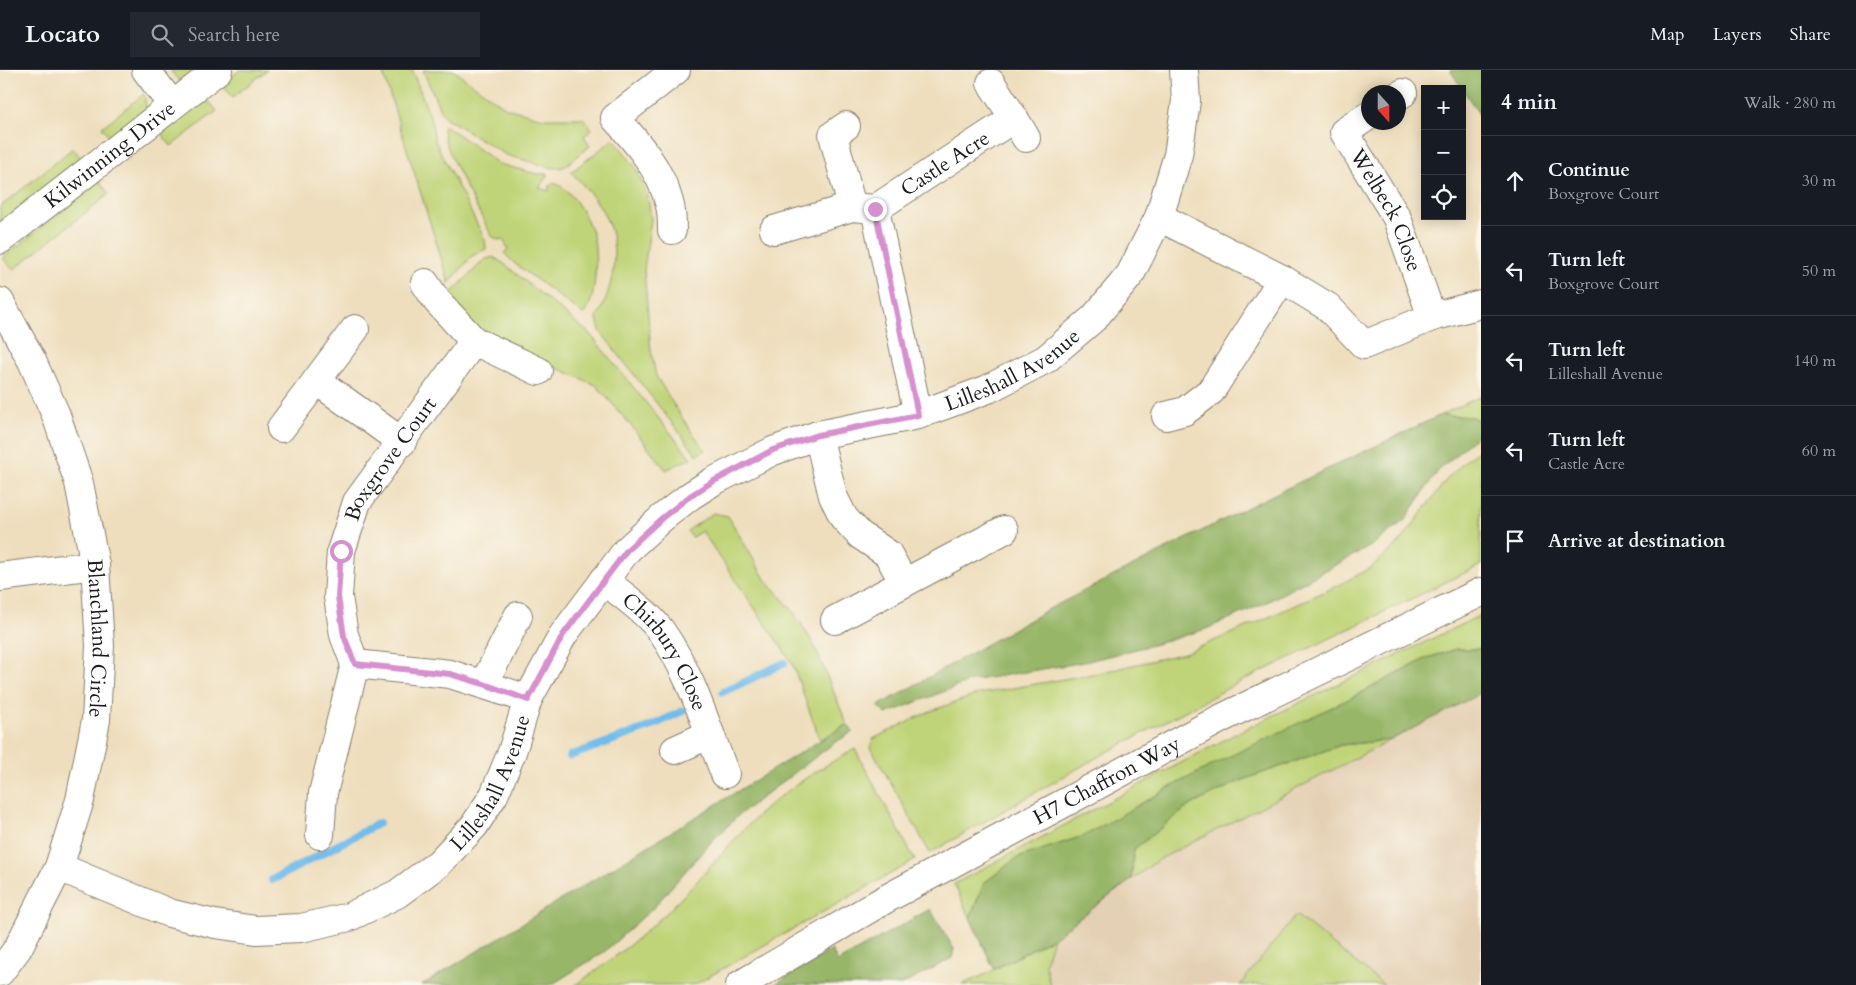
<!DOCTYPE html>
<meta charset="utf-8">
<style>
:root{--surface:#171b24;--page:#242831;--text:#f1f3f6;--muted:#9ea1a6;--line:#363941}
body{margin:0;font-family:Cardo,serif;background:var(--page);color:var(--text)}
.controls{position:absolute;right:15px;top:15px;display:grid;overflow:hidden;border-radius:0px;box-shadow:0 2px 12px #0003}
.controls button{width:45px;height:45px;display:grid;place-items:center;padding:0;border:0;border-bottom:1px solid var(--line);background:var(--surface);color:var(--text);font:25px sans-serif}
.compass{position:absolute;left:1361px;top:15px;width:45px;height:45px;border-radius:50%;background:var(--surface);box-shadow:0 2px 12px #0003;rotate:159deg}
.stop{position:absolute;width:15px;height:15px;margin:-11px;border:4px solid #d690ce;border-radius:50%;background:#fff}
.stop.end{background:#d690ce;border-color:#fff;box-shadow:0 1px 5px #0008}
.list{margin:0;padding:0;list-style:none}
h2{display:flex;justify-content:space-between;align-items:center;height:65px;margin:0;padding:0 20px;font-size:21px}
h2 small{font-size:16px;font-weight:400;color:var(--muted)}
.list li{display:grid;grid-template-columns:32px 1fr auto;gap:15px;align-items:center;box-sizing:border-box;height:90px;padding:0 20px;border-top:1px solid var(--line)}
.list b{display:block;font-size:19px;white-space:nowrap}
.list p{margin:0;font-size:16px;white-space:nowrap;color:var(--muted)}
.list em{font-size:16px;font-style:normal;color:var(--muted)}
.icon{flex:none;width:28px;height:28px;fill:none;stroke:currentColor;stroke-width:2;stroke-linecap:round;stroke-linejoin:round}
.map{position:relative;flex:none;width:1481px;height:915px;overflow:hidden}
header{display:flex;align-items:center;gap:30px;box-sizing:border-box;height:70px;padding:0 25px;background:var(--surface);border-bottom:1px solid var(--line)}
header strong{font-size:24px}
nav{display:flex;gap:28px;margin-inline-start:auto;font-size:18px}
.search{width:350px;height:45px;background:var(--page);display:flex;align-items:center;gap:12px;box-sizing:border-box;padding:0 18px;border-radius:0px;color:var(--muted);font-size:19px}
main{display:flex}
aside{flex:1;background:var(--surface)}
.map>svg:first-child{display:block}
.built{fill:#e4d0b4}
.green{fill:#bfd478;stroke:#6e784a}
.forest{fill:#97b668;stroke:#5a6942}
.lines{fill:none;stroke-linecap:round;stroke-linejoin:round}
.stream{stroke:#70bcea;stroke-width:8}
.minor-casing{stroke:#857d6c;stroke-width:30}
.minor{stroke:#fff;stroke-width:28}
.route{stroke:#d690ce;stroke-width:6}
.labels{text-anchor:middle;stroke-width:4;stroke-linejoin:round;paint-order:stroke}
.street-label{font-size:21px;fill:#1c1c1c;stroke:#fbf7ec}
</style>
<header>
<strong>Locato</strong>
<div class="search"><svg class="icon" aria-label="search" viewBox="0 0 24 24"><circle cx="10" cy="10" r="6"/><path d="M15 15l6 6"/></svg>Search here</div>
<nav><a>Map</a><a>Layers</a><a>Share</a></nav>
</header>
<main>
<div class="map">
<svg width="1481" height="915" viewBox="0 0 1481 915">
<rect width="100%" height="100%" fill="#fbf7ec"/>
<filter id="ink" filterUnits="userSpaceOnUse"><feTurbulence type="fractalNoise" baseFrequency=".02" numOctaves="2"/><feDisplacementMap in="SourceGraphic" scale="10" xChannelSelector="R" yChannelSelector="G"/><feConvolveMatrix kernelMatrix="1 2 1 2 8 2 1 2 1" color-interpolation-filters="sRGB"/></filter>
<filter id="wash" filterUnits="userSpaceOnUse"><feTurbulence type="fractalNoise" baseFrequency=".0096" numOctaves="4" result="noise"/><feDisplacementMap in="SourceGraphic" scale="20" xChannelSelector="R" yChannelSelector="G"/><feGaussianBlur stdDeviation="1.12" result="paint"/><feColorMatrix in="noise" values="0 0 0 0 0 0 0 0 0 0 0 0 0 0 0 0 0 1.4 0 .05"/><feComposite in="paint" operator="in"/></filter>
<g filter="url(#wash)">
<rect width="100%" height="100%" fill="#eedebd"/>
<path class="built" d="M1481 623V915H1050L1045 894 1053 868 1158 790Z"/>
<g class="green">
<path d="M172 0H202L182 15 171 1Z"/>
<path d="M240 0H267L233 27 222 14Z"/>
<path d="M382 0H412L431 49 435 71 485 170 486 179 472 186 449 213Z"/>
<path d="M423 0H453L506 38 543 48H583L592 59 584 66 590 76 564 97 553 98 506 85 446 48 441 42Z"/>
<path d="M144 24 147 42 112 70 102 57Z"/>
<path d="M205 27 217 41 171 76 160 62Z"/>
<path d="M446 56 499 94 537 104H548L539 118 549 121V117L552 113C570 114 591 153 594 170 597 186 597 234 583 244L514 193 504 183 508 179 503 169 498 170 492 166C481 145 442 78 443 57Z"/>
<path d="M614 69 636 98 648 127 651 149 644 200 651 281 656 306 682 348 705 380 697 385 600 261 597 248C613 219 621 179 606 148 598 130 584 116 571 102Z"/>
<path d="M73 78 84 92 0 158V137Z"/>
<path d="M99 111 109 124 13 200 3 188Z"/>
<path d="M493 187 503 193 590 264 691 388 666 400 632 357 596 315 476 263 450 224 484 190Z"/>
<path d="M1481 326V352L1472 347 1441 345Z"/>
<path d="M1481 380V495L1240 612 1096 688 930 783 871 678 873 669 928 642 979 624 1098 603 1185 583 1256 553 1339 515 1372 497 1401 471 1446 410 1468 388Z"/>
<path d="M713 443 728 446 765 509 793 541 814 575 847 654 820 670 792 593 702 461 692 467 687 461Z"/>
<path d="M1481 545V579H1457L1427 588 1357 625 1174 715 1086 765 1017 788 984 813 970 848 954 814 1237 663Z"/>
<path d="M1391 670 1158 790 1131 810 1134 779 1189 736 1240 711 1341 675Z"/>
<path d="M855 679 915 790 694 915H575C613 890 649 861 681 828 711 798 737 762 770 735 796 713 825 695 855 679Z"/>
<path d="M1296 845 1384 915H1240Z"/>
<path d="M1053 868 1045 894 1050 915H961L986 904Z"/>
</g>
<g class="forest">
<path d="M1450 0H1481V47Z"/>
<path d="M1441 345 1472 347 1481 352V362L1438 401 1405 450 1371 476 1263 534 1206 559 1160 573 1084 592 971 611 886 644 878 636 1047 540 1262 430Z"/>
<path d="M1457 579H1481V623L1391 670 1341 675 1240 711 1189 736 1134 779 1131 810 1053 868 994 899 970 848 984 813 1017 788 1086 765 1174 715 1228 687 1357 625 1427 588Z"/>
<path d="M847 654 853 662 834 673 740 744 711 772 653 838 604 882 551 915H422Z"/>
<path d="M930 839 954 879 952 888 902 915H774L832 880 837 892Z"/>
</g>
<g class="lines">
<g class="stream">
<path d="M723 622 784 593"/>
<path d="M570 686 649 657 683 641"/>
<path d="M272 810 379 753"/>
</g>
</g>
</g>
<g filter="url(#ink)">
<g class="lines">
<defs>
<g id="minor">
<path d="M146 0 172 35"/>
<path d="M991 13 1014 48"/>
<path d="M1398 26 1403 23"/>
<path id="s1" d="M1368 46 1344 62 1397 148 1432 247"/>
<path d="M846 56 833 65 852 137"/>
<path d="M1159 147 1282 209 1328 237 1364 275 1432 247 1481 234"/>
<path d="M672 160C672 151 672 141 669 132 660 99 638 73 615 48L676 0"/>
<path d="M774 160 852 137 875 139"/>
<path id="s2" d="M0 170 218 0"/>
<path id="s3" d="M0 232 32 291 56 345 79 413 95 495 100 576 96 650 80 730 59 797 18 878 0 902"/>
<path d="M474 271 538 301"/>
<path d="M317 311 402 372"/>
<path id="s4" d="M918 345 875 139 1014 48 1026 68"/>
<path d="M1166 346 1185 341 1211 321 1282 209"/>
<path d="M281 358 355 259"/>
<path d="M818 365 833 426 844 448 860 465 888 484 904 513 1004 460"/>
<path d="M0 507 95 495"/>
<path id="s5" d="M604 510C623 526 646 541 661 561 690 601 707 658 725 704"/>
<path d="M835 550 904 513"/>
<path d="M355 594 450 604 528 629"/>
<path d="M484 614 518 546"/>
<path d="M675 680 710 664"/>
<path id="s6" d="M320 765 323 723 355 594 344 565 338 527 341 481 357 432 474 271 437 231 425 213"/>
<path id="s7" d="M59 797 169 843 215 854 256 860 301 858 349 847 397 824 439 793 474 756 494 725 512 682 528 629 563 565 627 480 662 448 690 426 712 412 773 381 818 365 918 345 988 319 1046 289 1094 248 1130 205 1159 147 1178 85 1186 31 1184 0"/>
<path id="s8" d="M740 915 884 830 1222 648 1481 522"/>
</g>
</defs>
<use href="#minor" class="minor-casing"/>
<use href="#minor" class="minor"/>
</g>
</g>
<g class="lines" filter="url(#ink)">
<path class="route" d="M341 481 338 527 344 566 355 594 450 604 484 614 528 630 563 565 627 480 662 448 690 426 712 412 773 380 818 365 918 345 875 139"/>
</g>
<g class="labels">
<g class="street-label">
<text dy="7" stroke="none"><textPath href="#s2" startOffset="139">Kilwinning Drive</textPath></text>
<text dy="7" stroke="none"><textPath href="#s4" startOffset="294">Castle Acre</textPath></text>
<text dy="7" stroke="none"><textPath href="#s1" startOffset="118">Welbeck Close</textPath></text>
<text dy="7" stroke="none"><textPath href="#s7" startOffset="1209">Lilleshall Avenue</textPath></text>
<text dy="7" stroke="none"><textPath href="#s6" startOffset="396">Boxgrove Court</textPath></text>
<text dy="7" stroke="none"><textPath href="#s3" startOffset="355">Blanchland Circle</textPath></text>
<text dy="7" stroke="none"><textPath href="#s5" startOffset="96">Chirbury Close</textPath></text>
<text dy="7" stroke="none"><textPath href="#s8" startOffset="420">H7 Chaffron Way</textPath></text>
<text dy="7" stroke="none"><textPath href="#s7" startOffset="505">Lilleshall Avenue</textPath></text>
</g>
</g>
</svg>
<div class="controls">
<button>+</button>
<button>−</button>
<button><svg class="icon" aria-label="locate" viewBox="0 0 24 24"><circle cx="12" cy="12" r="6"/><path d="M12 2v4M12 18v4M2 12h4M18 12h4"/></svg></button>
</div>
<svg class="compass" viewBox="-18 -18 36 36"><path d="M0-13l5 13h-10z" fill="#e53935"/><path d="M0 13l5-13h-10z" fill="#9ea1a6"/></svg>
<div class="stop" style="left:341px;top:481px"></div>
<div class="stop end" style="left:875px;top:139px"></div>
</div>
<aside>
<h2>4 min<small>Walk · 280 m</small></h2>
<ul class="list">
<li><svg class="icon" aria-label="ahead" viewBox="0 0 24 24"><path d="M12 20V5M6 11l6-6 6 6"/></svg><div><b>Continue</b><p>Boxgrove Court</p></div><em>30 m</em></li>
<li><svg class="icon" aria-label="left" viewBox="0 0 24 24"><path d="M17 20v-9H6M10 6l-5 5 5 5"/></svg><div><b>Turn left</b><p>Boxgrove Court</p></div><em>50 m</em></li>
<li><svg class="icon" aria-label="left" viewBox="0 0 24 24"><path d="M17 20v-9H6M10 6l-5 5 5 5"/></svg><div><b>Turn left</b><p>Lilleshall Avenue</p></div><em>140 m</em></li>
<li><svg class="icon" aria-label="left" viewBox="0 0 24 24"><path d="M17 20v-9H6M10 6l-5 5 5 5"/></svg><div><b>Turn left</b><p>Castle Acre</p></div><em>60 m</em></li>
<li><svg class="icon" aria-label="arrive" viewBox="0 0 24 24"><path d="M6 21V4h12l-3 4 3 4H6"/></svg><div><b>Arrive at destination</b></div></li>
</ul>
</aside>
</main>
